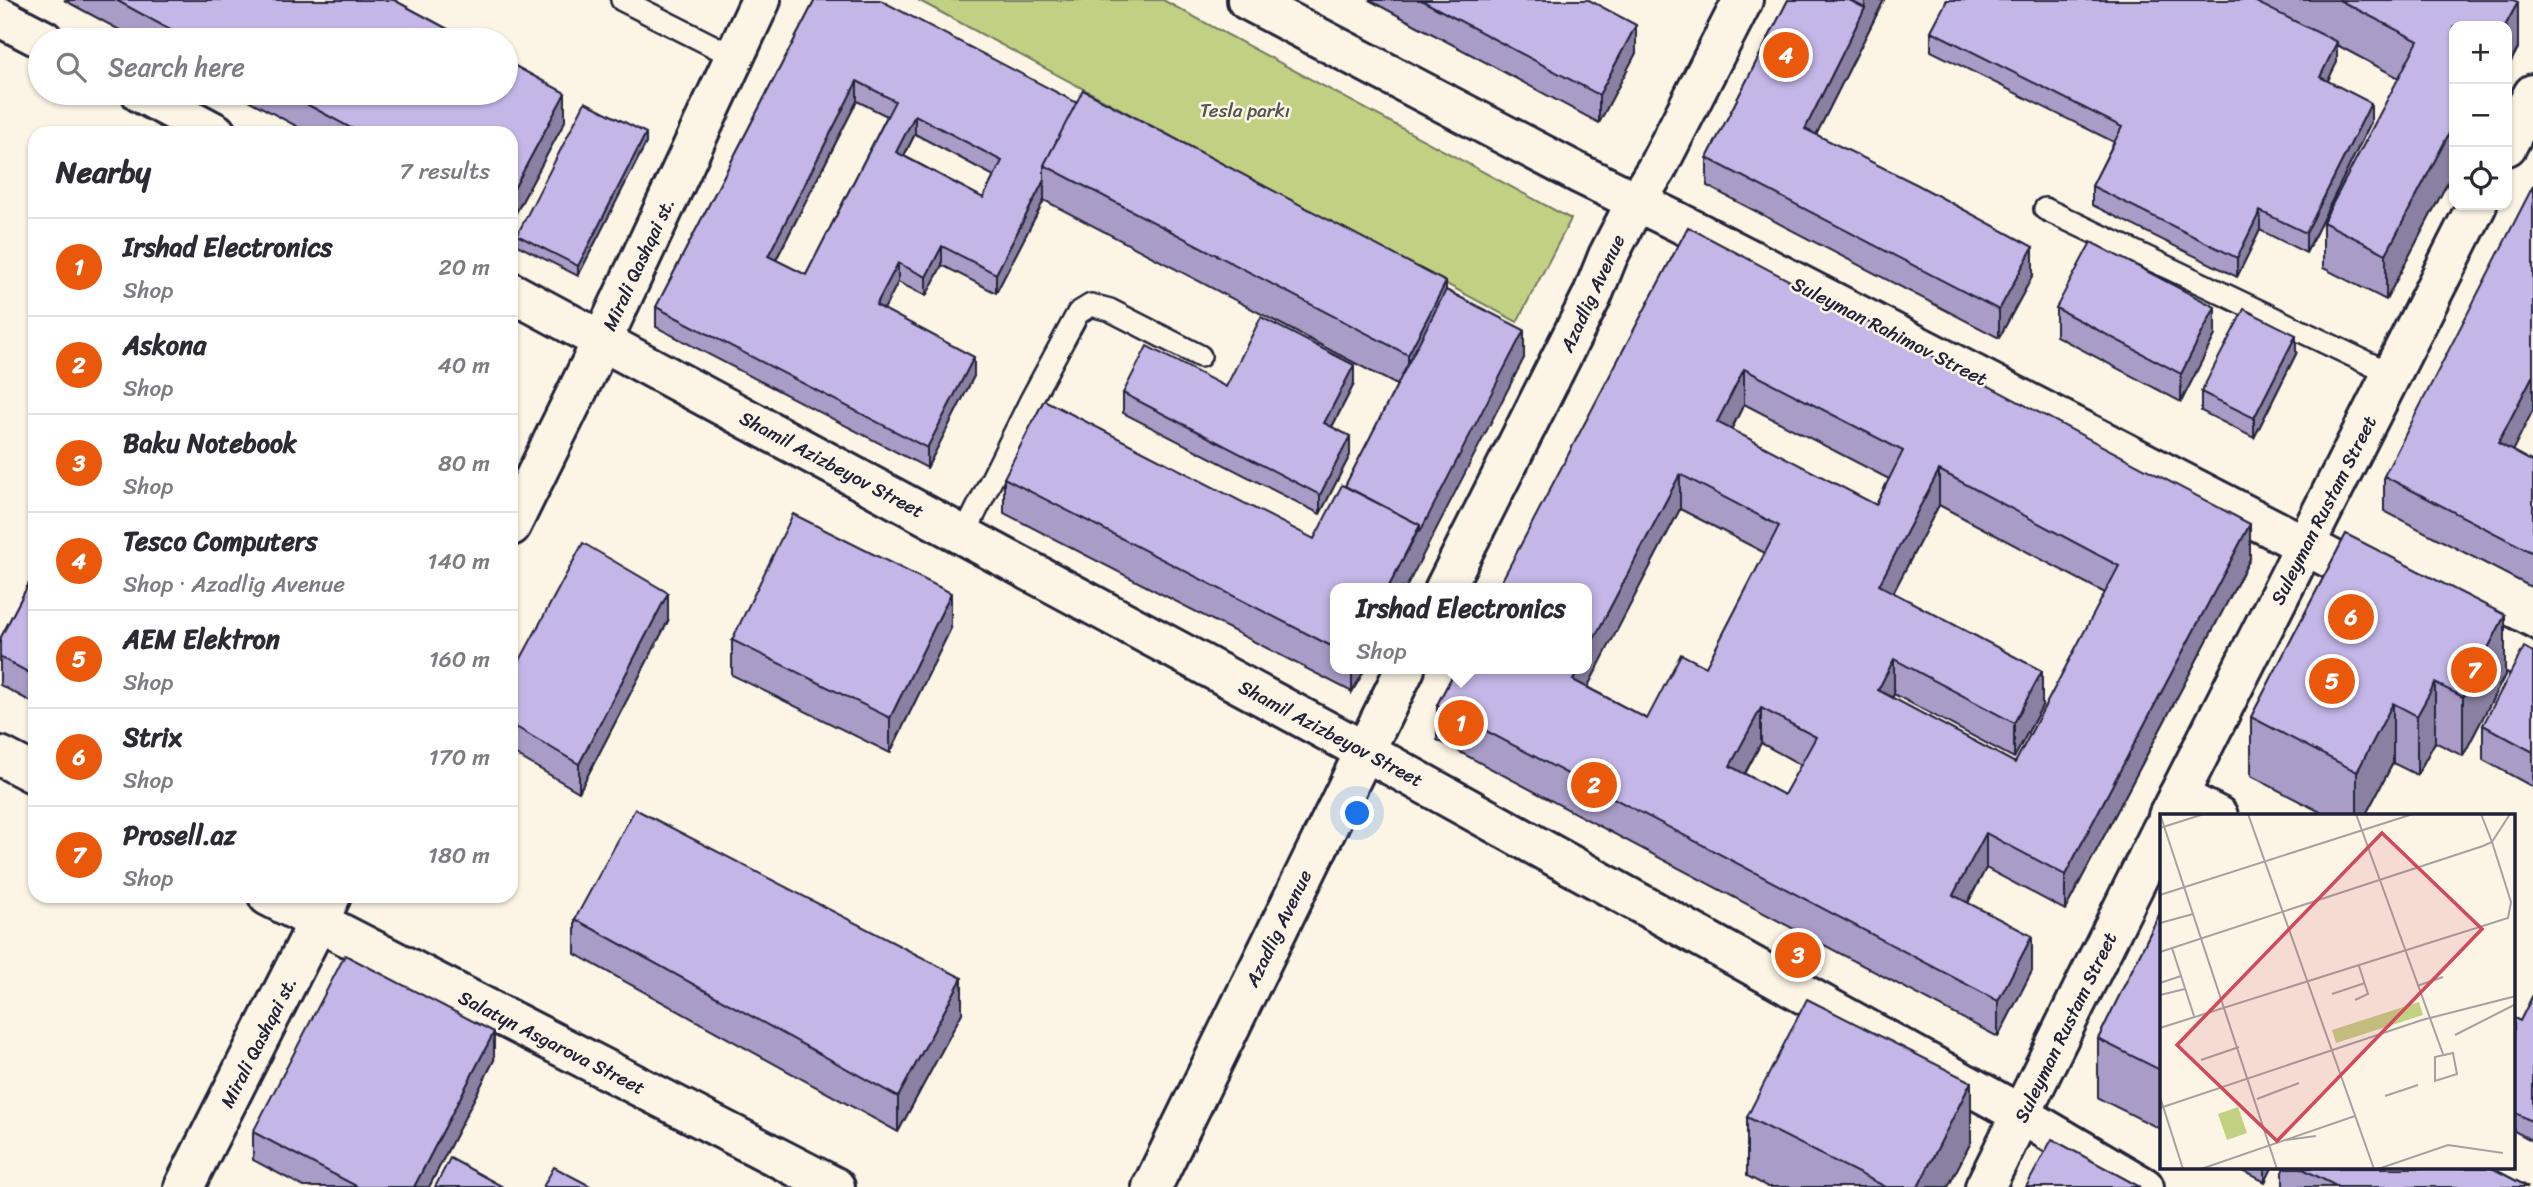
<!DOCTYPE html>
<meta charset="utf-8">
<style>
:root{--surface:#fff;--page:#f2f2f3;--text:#2b2b33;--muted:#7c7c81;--line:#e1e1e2;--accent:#ea580c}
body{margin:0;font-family:Sriracha,sans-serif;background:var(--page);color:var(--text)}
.controls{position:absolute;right:21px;top:21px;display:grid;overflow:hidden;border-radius:14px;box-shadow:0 2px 5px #0004}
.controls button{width:63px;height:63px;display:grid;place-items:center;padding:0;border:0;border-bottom:2px solid var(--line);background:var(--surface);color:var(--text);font:35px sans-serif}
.you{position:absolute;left:1358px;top:814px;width:24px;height:24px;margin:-18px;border:5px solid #fff;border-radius:50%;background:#1a73e8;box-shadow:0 0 0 10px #1a73e833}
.badge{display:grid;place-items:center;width:46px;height:46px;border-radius:50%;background:var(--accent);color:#fff;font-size:23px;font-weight:700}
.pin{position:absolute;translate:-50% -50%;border:4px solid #fff;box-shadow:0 2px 7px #0006}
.popup{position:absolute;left:1330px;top:583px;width:262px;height:91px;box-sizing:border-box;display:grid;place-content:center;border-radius:14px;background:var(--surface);filter:drop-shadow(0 2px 5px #0005);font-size:23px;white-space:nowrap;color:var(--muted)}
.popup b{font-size:26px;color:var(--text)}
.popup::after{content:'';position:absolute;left:50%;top:100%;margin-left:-14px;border:14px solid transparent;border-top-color:var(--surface)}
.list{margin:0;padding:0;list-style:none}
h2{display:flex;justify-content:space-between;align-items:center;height:91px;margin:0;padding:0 28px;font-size:30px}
h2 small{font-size:23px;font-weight:400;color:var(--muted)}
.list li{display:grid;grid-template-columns:46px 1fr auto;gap:21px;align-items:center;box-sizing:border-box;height:98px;padding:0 28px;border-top:2px solid var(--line)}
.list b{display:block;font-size:26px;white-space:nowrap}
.list p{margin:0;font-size:23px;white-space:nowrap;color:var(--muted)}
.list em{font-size:23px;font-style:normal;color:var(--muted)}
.icon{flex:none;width:38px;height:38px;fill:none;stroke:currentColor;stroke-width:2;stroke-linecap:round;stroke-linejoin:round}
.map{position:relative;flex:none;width:2533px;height:1187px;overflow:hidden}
.search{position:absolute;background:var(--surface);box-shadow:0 2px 5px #0004;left:28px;top:28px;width:490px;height:77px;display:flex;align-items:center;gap:18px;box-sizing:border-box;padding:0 24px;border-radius:38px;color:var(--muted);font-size:26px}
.panel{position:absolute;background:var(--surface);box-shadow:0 2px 5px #0004;left:28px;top:126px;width:490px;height:777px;border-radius:21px}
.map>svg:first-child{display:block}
.green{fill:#c2d084;stroke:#727960;stroke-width:2}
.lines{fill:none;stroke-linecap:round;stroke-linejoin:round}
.service-casing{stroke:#22223b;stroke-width:26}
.minor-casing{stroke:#22223b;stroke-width:44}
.secondary-casing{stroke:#22223b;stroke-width:44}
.primary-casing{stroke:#22223b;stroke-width:44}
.service{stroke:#fcf5e5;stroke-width:21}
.minor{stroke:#fcf5e5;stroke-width:38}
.secondary{stroke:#fcf5e5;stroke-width:38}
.primary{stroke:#fcf5e5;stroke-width:38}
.wall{fill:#a99dc8;stroke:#22223b;stroke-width:2;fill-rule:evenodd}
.shaded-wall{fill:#8980a2;stroke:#22223b;stroke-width:2}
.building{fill:#c4b7e8;stroke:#22223b;stroke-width:2;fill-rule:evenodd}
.labels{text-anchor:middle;stroke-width:5;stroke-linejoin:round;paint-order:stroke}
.park-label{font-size:19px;fill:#525651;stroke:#fcf5e5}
.street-label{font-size:19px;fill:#22223b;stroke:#fcf5e5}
.inset-road{fill:none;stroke:#a5a1a1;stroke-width:2}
.view{fill:#d1495b;fill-opacity:0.15;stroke:#d1495b;stroke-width:3.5}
.inset-edge{fill:none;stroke:#22223b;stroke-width:3.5}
</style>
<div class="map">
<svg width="2533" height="1187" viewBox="0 0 2533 1187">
<rect width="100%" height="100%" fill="#fcf5e5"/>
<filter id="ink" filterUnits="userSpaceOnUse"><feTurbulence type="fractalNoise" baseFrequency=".0143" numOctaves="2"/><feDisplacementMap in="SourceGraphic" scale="14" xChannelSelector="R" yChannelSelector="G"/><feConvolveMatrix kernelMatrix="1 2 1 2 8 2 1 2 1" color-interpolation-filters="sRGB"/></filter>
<g filter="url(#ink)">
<path class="green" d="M918 0H1163L1571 219 1517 322Z"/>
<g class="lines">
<defs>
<g id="service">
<path d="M622 0 735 57"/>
<path d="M2045 209 2391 374"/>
<path d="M964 535 1031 400 1078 313 1091 305 1110 310 1200 356"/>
</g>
<g id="minor">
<path d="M0 17 44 40"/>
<path d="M141 93 216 133"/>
<path d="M2507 146 2533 94"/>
<path d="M511 292 1381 760 2022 1115 2144 1187"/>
<path d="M511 526 602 341 761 0"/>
<path d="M2178 796 2218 816"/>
<path d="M2168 816 2477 205"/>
<path d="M184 1187 331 896"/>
<path d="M1985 1187 2162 829"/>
</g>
<g id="secondary">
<path d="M1247 0 1580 174 1678 222 2378 583"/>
<path d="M2459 625 2533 663"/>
<path d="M0 756 35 774"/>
<path d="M268 896 835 1187"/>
</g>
<g id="primary">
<path d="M1445 588 1592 296 1608 256 1636 202 1656 170 1743 0"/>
<path d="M1152 1187 1405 669"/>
</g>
</defs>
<use href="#service" class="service-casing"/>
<use href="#minor" class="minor-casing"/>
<use href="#secondary" class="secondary-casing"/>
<use href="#primary" class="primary-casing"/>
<use href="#service" class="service"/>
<use href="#minor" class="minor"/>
<use href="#secondary" class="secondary"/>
<use href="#primary" class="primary"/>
</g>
<g class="wall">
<path d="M64 0H394L468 40H138Z"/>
<path d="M815 0 1077 103 1446 290 1524 358 1335 588V669H1365L1352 692 1004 513V478L1314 539 1345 486 1397 385 1044 200 996 293 942 265 926 296 898 282 884 309 974 376 927 468 656 327V307ZM857 101 887 116 806 275 776 260ZM915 134 994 176 983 198 904 156Z"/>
<path d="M1369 0H1589L1636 53 1599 123Z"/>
<path d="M1788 0H1884L1816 135 2033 275 1999 338 1707 186V158Z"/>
<path d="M1945 0H2513L2518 48 2507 69V26H2454V170L2386 300 2323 268V222L2399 78 2337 45V62L2327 81 2371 122 2306 253 2260 230 2237 277 2092 205V186L2114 142 1931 51V31L1947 1Z"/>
<path d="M235 93H506L565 121 511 222V133H309Z"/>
<path d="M646 143 578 276 517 245V235Z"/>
<path d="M1688 227 2250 559 2065 910 1986 868 1968 903 2032 971 1998 1037 1437 740V705ZM1744 404 1889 479 1876 505 1731 430ZM1939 505 2105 593 2015 763 1892 698 1894 694 2014 758 2042 706 1893 593ZM1680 509 1765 553 1706 667 1647 719 1587 687ZM1761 743 1801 765 1784 795 1745 774Z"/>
<path d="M2056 308 2215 335 2181 402 2056 336Z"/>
<path d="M2296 354 2254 438 2201 411V392Z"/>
<path d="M1354 384 1332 427 1350 455 1320 514 1123 413V393L1226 387Z"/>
<path d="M2512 451 2533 462V588L2384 511V476Z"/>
<path d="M2346 534 2505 675 2463 756 2435 742 2417 775 2393 763 2365 816H2328L2251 776V717Z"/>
<path d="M35 572V704L0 685V639Z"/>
<path d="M668 621 579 792 511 752V677Z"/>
<path d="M951 628 890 753 732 675V640Z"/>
<path d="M2533 652V787L2483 760V725Z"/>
<path d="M2162 909V1130L2098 1098V1039Z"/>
<path d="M575 919 962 1013 898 1132 575 954Z"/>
<path d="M2533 995V1141L2514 1131V1018L2520 1021Z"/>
<path d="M494 1060 429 1187H304L253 1160V1132Z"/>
<path d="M1747 1117 1971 1142 1948 1187H1768L1747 1176Z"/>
<path d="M2237 1168H2272L2265 1182Z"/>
<path d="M2283 1168H2492L2528 1187H2283Z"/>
</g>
<g class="shaded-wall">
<path d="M1865 0H1884L1805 157V129L1865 8Z"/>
<path d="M2518 2V48L2507 69V26H2505Z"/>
<path d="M1636 25V53L1599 123V95Z"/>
<path d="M2337 42V62L2320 97V77Z"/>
<path d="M857 81V101L768 275V256Z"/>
<path d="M565 93V121L511 222V194Z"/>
<path d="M2371 103V122L2306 253V233Z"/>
<path d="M915 115V134L896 171V152Z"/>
<path d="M2454 124V170L2386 300V254Z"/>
<path d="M646 133V143L578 276V266Z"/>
<path d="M1044 180V200L996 293V274Z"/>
<path d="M2260 211V230L2237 277V258Z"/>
<path d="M942 246V265L926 296V277Z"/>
<path d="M2033 247V275L1999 338V310Z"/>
<path d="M898 263V282L876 325V305Z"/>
<path d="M1446 282V318L1408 390V355Z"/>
<path d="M2215 307V335L2181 402V374Z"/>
<path d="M1524 330V358L1406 588H1388Z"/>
<path d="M2296 335V354L2254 438V418Z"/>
<path d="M974 357V376L927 468V448Z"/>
<path d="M1354 365V384L1324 442V423Z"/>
<path d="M1744 369V404L1717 457V422Z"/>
<path d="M2533 375V410L2498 479V443Z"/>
<path d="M1350 436V455L1320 514V495Z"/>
<path d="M1939 470V505L1879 620V585Z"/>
<path d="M1680 474V509L1573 715V680L1578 669H1587V652Z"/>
<path d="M2250 524V559L2065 910V875Z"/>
<path d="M668 593V621L579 792V764Z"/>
<path d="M951 593V628L890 753V718Z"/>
<path d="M2505 615V675L2463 756V697Z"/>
<path d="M1894 659V694L1878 725V690Z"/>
<path d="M1352 669H1365L1352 692Z"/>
<path d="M2042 671V706L2014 758V723Z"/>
<path d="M2435 683V742L2417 775V716Z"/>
<path d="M2393 703V763L2365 816H2357V772Z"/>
<path d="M1761 708V743L1730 801V766Z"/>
<path d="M1986 833V868L1953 930V895Z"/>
<path d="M2032 936V971L1998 1037V1001Z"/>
<path d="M962 978V1013L898 1132V1097Z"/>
<path d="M494 1032V1060L429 1187H414Z"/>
<path d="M1971 1082V1142L1948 1187H1918Z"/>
<path d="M2265 1168H2272L2265 1182Z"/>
</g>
<g class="building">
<path d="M116 0H394L468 40H189Z"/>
<path d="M815 0H880L1077 103 1044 165V180L996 274 942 246 926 277 898 263 876 305 974 357 927 448 656 307ZM857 81 895 101 806 275 768 256ZM915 115 1002 161 983 198 896 152Z"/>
<path d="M1421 0H1589L1636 25 1599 95Z"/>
<path d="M1788 0H1849L1865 8 1805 129 1918 185 2033 247 1999 310 1707 158Z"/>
<path d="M1947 0H2252L2337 42 2320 77 2371 103 2306 233 2260 211 2237 258 2092 186 2122 127 1931 31Z"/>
<path d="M2339 0H2513L2518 2 2505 26H2454V124L2386 254 2323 222 2418 41Z"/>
<path d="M506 61 565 93 511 194V133H360L286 93H506Z"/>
<path d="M1083 90 1446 282 1408 355 1044 165Z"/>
<path d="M585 102 646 133 578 266 517 235Z"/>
<path d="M2533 186V375L2498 443 2533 462V553L2384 476Z"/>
<path d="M1688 227 2250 524 2065 875 1986 833 1953 895 2032 936 1998 1001 1437 705 1456 669H1578L1573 680 1647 719 1681 654 1706 667 1779 526 1680 474 1587 652V588H1498ZM1744 369 1903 451 1876 505 1717 422ZM1939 470 2119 566 2015 763 1878 690 1894 659 2014 723 2042 671 1879 585ZM1761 708 1816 737 1784 795 1730 766Z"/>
<path d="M2091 242 2215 307 2181 374 2056 308Z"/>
<path d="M1446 290 1524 330 1420 532V525L1345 486Z"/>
<path d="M2244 309 2296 335 2254 418 2201 392Z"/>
<path d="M1261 317 1354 365 1324 423 1350 436 1320 495 1123 393 1147 346 1226 387Z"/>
<path d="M1044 400 1314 539 1342 485 1420 525 1388 588H1335V648L1004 478Z"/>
<path d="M793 514 951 593 890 718 732 640Z"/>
<path d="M2346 534 2505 615 2463 697 2435 683 2417 716 2393 703 2357 772 2251 717Z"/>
<path d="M583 543 668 593 579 764 511 724V677Z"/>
<path d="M35 572V676L0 657V639Z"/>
<path d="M2524 647 2533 652V752L2483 725Z"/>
<path d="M635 809 962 978 898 1097 575 919Z"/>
<path d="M2162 909V1071L2098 1039Z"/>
<path d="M345 955 494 1032 414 1187H358L253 1132Z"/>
<path d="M2533 995V1122L2514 1112V1018L2520 1021Z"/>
<path d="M1807 999 1971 1082 1918 1187H1886L1747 1117Z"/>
<path d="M2052 1139 2140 1187H2026Z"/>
<path d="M450 1158 503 1187H435Z"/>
<path d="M554 1167 592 1187H543Z"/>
<path d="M2301 1168H2492L2528 1187H2338Z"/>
</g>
</g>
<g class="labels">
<g class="park-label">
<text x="1245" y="117">Tesla parkı</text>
</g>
<g class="street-label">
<text transform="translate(638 264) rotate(-65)" y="7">Mirali Qashqai st.</text>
<text transform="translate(1592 293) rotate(-65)" y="7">Azadlig Avenue</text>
<text transform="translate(1890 331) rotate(27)" y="7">Suleyman Rahimov Street</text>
<text transform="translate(832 464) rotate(28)" y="7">Shamil Azizbeyov Street</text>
<text transform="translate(2323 510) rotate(-63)" y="7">Suleyman Rustam Street</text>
<text transform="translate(1331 733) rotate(28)" y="7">Shamil Azizbeyov Street</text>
<text transform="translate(1278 928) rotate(-64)" y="7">Azadlig Avenue</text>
<text transform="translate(2065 1027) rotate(-64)" y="7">Suleyman Rustam Street</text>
<text transform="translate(258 1042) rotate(-63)" y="7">Mirali Qashqai st.</text>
<text transform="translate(552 1042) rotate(27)" y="7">Salatyn Asgarova Street</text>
</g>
</g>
<g transform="translate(2160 814)">
<rect width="355" height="355" fill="#fcf5e5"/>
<path d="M259 188 263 201 176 229 172 216ZM78 293 87 319 67 326 58 300Z" fill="#c2d084"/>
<path class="inset-road" d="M0 0 117 355M88 0 214 355M196 0 283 240M321 0 332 28M0 14 44 0M0 81 253 0M0 109 33 100M12 134 34 202M0 138 323 32 332 28 350 0M0 169 21 162M257 172 283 163M172 180 205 169M0 181 25 175M195 186 208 180 199 152M0 214 348 104 351 88 332 28M295 221 356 190M293 239 297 260 275 267V243ZM41 246 79 233M225 282 258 271M0 283 23 355M97 285 139 269M0 294 262 206 356 182M126 326 156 322M41 355 195 302M218 355 288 331 343 339"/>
<path class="view" d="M222 19 322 115 117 327 17 231Z"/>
<rect width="355" height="355" class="inset-edge"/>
</g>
</svg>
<div class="controls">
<button>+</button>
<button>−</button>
<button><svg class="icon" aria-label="locate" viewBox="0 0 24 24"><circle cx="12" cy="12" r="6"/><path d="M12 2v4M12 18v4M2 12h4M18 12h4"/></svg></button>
</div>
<div class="you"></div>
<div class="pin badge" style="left:1461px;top:723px">1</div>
<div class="popup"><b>Irshad Electronics</b>Shop</div>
<div class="pin badge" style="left:1594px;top:785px">2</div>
<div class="pin badge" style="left:1798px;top:955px">3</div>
<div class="pin badge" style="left:1786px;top:55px">4</div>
<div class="pin badge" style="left:2332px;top:681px">5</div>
<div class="pin badge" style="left:2351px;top:617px">6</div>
<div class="pin badge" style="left:2474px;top:670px">7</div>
<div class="search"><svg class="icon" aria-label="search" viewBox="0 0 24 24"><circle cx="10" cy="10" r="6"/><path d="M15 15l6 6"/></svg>Search here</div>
<section class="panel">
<h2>Nearby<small>7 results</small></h2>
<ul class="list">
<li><span class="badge">1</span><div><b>Irshad Electronics</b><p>Shop</p></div><em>20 m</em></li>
<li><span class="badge">2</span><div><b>Askona</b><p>Shop</p></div><em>40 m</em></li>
<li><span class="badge">3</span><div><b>Baku Notebook</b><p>Shop</p></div><em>80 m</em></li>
<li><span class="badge">4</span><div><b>Tesco Computers</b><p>Shop · Azadlig Avenue</p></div><em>140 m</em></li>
<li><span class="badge">5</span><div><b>AEM Elektron</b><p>Shop</p></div><em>160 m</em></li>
<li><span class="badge">6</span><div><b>Strix</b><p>Shop</p></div><em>170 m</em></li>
<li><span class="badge">7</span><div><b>Prosell.az</b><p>Shop</p></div><em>180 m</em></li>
</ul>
</section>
</div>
